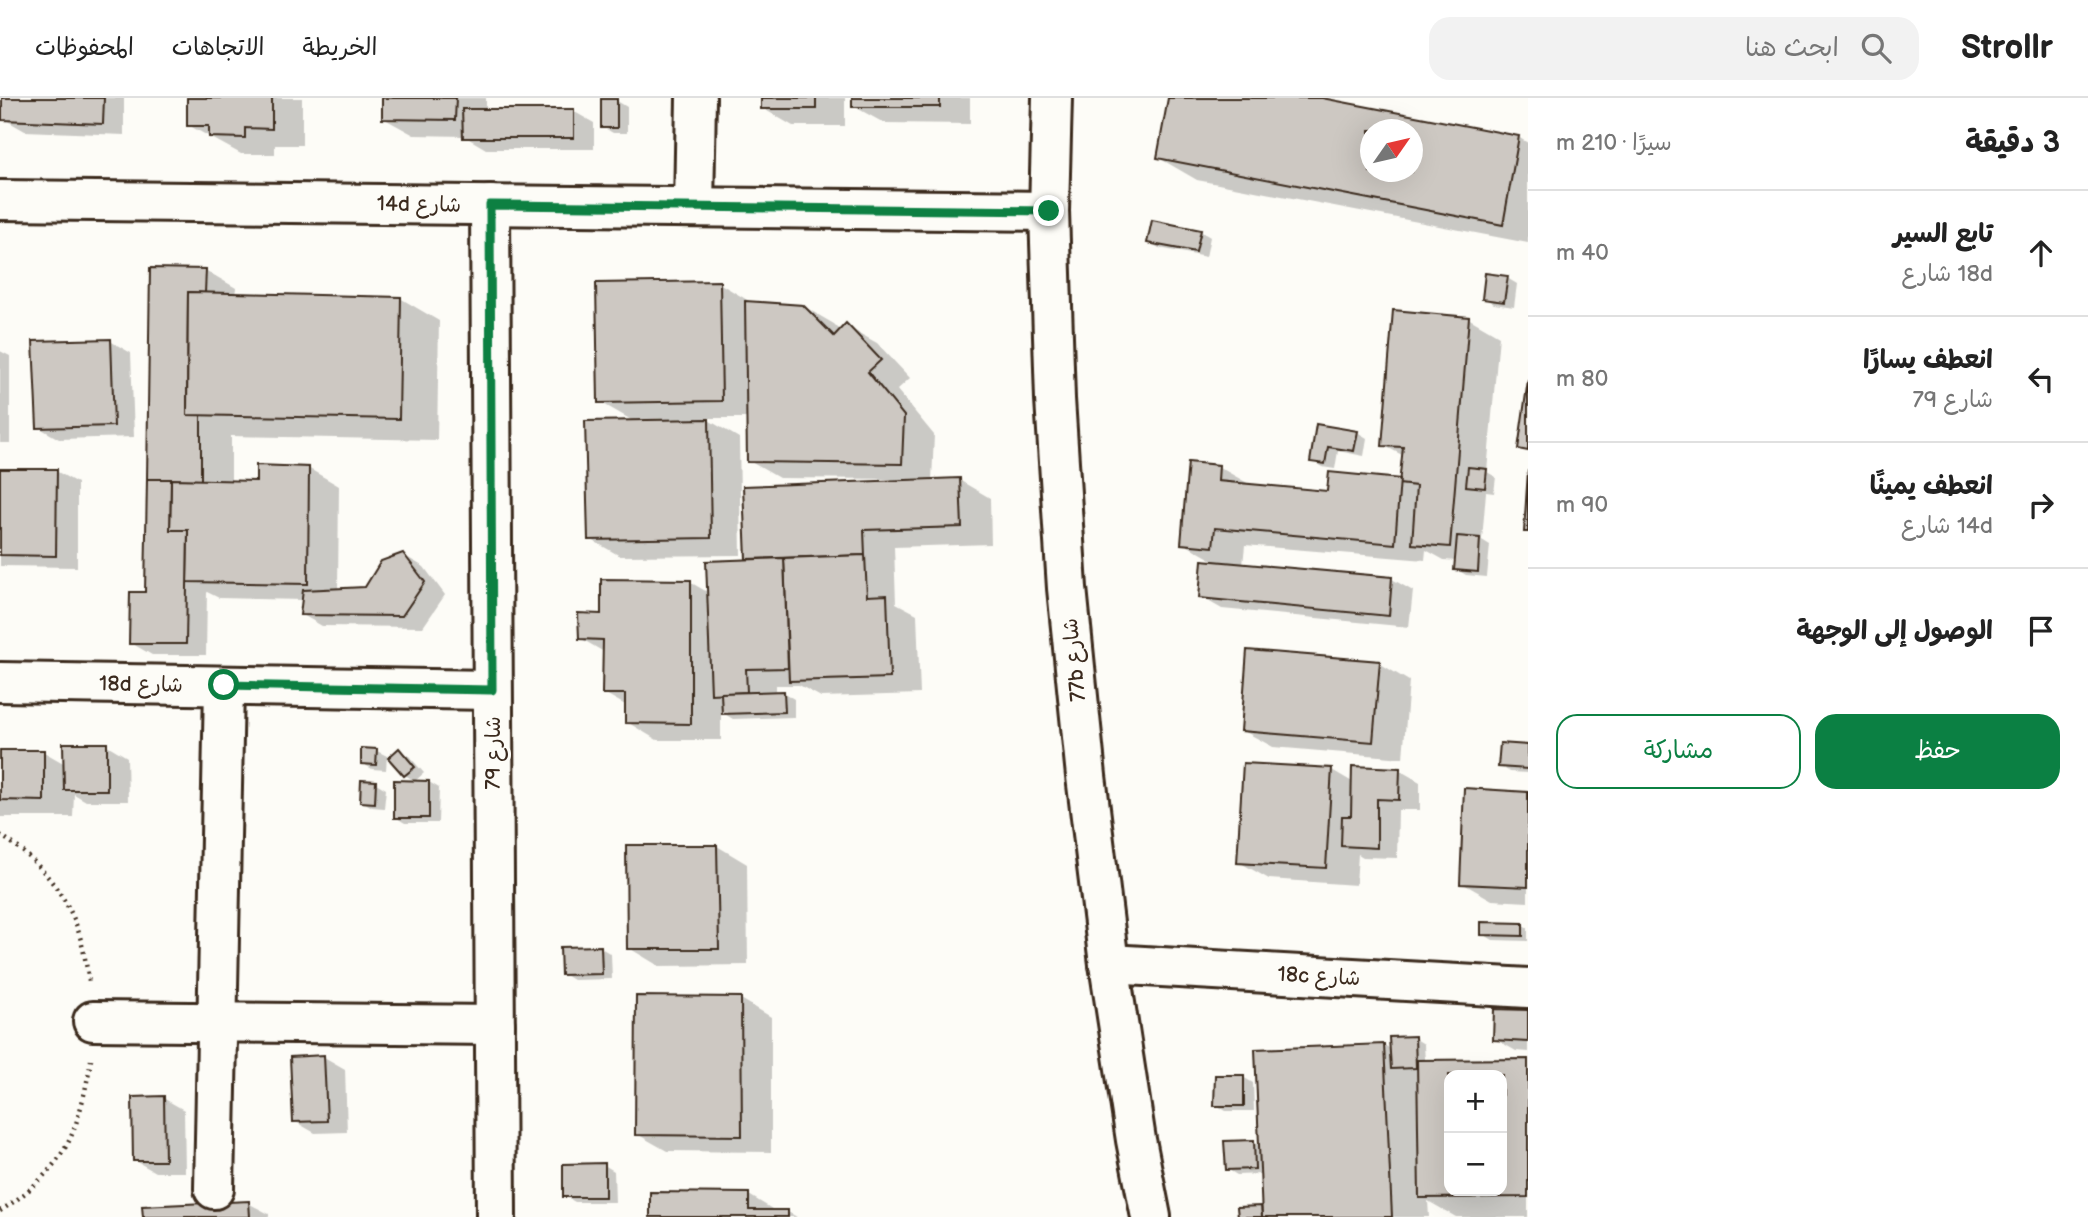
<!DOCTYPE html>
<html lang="ar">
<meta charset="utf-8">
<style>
:root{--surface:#fff;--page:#f2f2f2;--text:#222;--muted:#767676;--line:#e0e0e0;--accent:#0b8043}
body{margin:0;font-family:"Balsamiq Sans","Playpen Sans Arabic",sans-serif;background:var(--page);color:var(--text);direction:rtl}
.controls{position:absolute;right:21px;bottom:21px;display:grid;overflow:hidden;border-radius:14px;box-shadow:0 7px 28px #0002}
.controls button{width:63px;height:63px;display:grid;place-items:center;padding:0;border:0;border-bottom:2px solid var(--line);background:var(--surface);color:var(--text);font:35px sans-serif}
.compass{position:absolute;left:1360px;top:21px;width:63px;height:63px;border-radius:50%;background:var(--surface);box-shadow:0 7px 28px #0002;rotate:56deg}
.stop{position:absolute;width:21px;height:21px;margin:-16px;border:5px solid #0b8043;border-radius:50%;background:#fff}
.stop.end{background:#0b8043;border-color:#fff;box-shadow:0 2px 7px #0008}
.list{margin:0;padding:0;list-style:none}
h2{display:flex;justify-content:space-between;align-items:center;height:91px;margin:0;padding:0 28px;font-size:30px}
h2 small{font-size:23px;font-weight:400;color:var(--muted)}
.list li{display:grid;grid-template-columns:46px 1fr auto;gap:21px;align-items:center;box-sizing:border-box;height:126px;padding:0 28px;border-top:2px solid var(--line)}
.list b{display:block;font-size:26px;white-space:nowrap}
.list p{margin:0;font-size:23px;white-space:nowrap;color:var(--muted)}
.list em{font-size:23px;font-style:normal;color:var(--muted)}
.actions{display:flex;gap:14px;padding:21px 28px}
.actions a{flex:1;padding:16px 0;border:2px solid var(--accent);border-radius:21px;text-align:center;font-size:24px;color:var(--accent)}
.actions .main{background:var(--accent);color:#fff}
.icon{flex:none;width:38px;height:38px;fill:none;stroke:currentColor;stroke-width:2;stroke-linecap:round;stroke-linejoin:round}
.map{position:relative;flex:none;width:1528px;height:1119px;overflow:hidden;direction:ltr}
header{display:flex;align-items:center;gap:42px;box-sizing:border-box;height:98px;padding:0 35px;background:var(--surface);border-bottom:2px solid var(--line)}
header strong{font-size:33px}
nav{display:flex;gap:38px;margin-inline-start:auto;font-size:24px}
.search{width:490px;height:63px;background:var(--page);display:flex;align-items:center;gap:18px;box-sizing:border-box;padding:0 24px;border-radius:21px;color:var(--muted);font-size:26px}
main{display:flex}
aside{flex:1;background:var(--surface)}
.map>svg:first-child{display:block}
.shadow{fill:#0003;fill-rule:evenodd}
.building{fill:#cdc8c2;stroke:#3b2a1e;stroke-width:2;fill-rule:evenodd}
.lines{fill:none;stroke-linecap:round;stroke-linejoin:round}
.minor-casing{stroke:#3b2a1e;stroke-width:44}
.path{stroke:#3b2a1e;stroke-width:4.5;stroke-dasharray:2 5;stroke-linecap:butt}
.minor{stroke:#fdfcf7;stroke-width:38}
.route{stroke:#0b8043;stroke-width:9}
.labels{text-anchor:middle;stroke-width:6;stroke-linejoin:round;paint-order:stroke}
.street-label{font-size:21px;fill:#3b2a1e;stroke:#fdfcf7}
</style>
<header>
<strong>Strollr</strong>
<div class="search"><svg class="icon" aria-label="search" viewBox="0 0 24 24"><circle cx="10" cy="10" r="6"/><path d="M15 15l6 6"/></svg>ابحث هنا</div>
<nav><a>الخريطة</a><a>الاتجاهات</a><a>المحفوظات</a></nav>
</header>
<main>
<aside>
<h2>3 دقيقة<small>سيرًا · 210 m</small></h2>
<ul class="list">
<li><svg class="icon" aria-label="ahead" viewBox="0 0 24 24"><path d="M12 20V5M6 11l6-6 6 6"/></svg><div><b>تابع السير</b><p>18d شارع</p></div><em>40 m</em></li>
<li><svg class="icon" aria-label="left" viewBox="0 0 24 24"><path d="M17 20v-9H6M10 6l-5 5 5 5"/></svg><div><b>انعطف يسارًا</b><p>شارع 79</p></div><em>80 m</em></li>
<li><svg class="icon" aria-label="right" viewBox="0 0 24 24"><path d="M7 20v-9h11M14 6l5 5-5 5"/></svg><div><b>انعطف يمينًا</b><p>14d شارع</p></div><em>90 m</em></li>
<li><svg class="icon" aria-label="arrive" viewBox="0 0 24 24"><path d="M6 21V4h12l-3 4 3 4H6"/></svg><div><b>الوصول إلى الوجهة</b></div></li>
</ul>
<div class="actions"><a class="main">حفظ</a><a>مشاركة</a></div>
</aside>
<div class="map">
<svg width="1528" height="1119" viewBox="0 0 1528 1119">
<rect width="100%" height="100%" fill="#fdfcf7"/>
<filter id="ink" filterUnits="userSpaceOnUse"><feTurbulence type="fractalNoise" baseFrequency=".0143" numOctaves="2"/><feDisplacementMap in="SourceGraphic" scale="14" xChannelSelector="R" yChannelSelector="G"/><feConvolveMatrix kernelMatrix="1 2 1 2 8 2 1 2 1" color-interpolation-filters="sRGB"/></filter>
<g filter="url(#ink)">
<g class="shadow">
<path d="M4 0H124V37L25 33 4 21Z"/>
<path d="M189 0H302V47H275V56H241L188 27Z"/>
<path d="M384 0H486V13H573L594 25V51H486L464 38 414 37 383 20Z"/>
<path d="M762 0H845V28H793L762 10Z"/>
<path d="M853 0H970V26L884 25 853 8Z"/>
<path d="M1169 0H1313L1518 39 1528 45V145L1197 82 1159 60ZM1370 32H1412V74H1370Z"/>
<path d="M617 3 627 9V35H613L603 29Z"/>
<path d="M1200 133 1210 139 1206 159 1159 150 1149 144Z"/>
<path d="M205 172 236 190 235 197 400 200 439 223 437 342 231 338V384L257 385 308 370 339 388 338 492 366 490 403 457 424 469 445 497 423 529 322 528 301 516 303 502 219 500 207 494 206 557H152L131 545 147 496Z"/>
<path d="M1507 180 1517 186 1514 209 1494 206 1484 200Z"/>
<path d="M719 185 749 203V205L803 208 834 226 841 233 846 228 877 245 910 280 897 292 934 337 932 383 959 382 990 400 991 446 894 449 896 505 917 516 920 596 821 599 799 587H776V595H784L794 601V619L733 621 721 614V642H657L627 624V608L604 595V554L580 540 603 518 690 484 709 495 748 463 745 390 891 385V381L779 380 749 363 748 320H705L739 340 741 457 620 458 590 441 635 324 600 304Z"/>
<path d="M1468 220 1499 238 1487 374 1496 379 1494 395 1486 394 1482 442 1490 447 1487 479 1466 477 1456 471 1457 463 1444 462 1426 452 1425 462 1245 447 1243 467 1392 481 1413 493 1409 529 1222 511 1201 499 1218 465 1183 445 1219 369 1249 386 1328 395 1401 383 1404 358 1383 347Z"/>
<path d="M110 243 131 255 134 339 59 341 38 329Z"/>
<path d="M0 253 10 258V345H0Z"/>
<path d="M1317 328 1357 334 1367 340 1364 358 1338 353 1335 371 1322 369 1312 363Z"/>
<path d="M0 372 56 373 77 385V469L0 468Z"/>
<path d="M1379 565 1409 583 1403 660 1273 649 1242 632Z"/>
<path d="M107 647 127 659 128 703H86L74 696 73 719H0V654H44L65 666Z"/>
<path d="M1528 649V675L1510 674 1500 668Z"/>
<path d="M377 653 387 658 386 672 372 671 362 665Z"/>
<path d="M399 653 409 658 424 675 415 683 405 677 390 661Z"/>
<path d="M1332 672 1354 685 1399 672 1420 684V712H1398L1397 760 1363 759 1358 756 1356 787 1269 781 1239 764Z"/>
<path d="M429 684 439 690 438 725H405L395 719Z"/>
<path d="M376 685 386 691 384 710 372 709 362 703Z"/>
<path d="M1528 696V804L1492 802 1462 785Z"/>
<path d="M717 748 747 766 748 867 659 868 629 850Z"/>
<path d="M1523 827 1528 830V843L1493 842 1483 836Z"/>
<path d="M601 850 611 856 612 881 573 882 563 876Z"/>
<path d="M638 900 741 901 771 919V1054L667 1053 637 1036Z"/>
<path d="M1528 914V954L1516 953 1495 941Z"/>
<path d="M1414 940 1424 946 1425 964 1528 963V1119H1456L1428 1103 1429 1119H1240L1261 1110 1264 1111 1262 1076 1237 1077 1227 1071 1253 1044 1261 1048 1384 947 1392 952ZM1449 977H1502V1093H1449Z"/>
<path d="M324 959 345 971 347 1034 315 1035 294 1023Z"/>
<path d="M1243 979 1253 985 1254 1013H1226L1216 1007Z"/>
<path d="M163 1000 184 1012 185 1074H155L134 1062Z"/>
<path d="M604 1067 614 1073 615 1104H575L565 1098Z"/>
<path d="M749 1097 777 1114H788L797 1119H652Z"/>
<path d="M248 1105 269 1116V1119H145Z"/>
</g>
<g class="building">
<path d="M2 0H104L103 26 2 22Z"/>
<path d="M187 0H272V31L245 30V40L209 39V28H187Z"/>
<path d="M382 0H456L455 22 382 21Z"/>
<rect x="761" y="0" width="55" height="11"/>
<rect x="852" y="0" width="88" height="9"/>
<path d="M1168 0H1322L1519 38 1503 127 1157 60ZM1370 32H1412V74H1370Z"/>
<rect x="601" y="1" width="16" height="29"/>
<path d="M462 11H574V40H463Z"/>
<path d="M1152 122 1201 132 1196 154 1147 145Z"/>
<path d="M150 170 206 171 205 195 188 194 187 317H201V382L147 381Z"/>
<path d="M1485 175 1508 178 1504 204 1482 201Z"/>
<path d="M720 183 722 303 598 305 596 185Z"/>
<path d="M188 194 401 199 399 321 187 317Z"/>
<path d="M745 203 803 207 834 238 846 225 881 262 868 274 904 318 902 366 747 364Z"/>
<path d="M1393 212 1469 219 1450 449 1412 446 1416 388 1399 386 1403 349 1382 348Z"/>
<path d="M111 241 114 328 37 330 33 243Z"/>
<path d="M1528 282V353L1518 351Z"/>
<path d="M709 321 711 440 588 442 585 323Z"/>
<path d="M1316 326 1358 333 1354 353 1328 349 1325 366 1310 364Z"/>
<path d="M1188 364 1219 367 1218 383 1327 393 1329 374 1400 381 1395 446 1215 430 1213 449 1181 446Z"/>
<path d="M256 367 309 369 308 486 187 484 188 432H170L171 381 256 383Z"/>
<path d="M1468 369 1487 371 1485 390 1466 388Z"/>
<path d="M0 371H57L56 458 0 457Z"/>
<path d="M1528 372V434H1524Z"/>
<path d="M960 380 962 429 864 432 865 457 746 461 743 388Z"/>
<path d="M147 381H171L170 432H188L186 546H129L130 494H145Z"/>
<path d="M1457 438 1480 440 1478 474 1454 472Z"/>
<path d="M403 455 425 484 402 518 300 517 303 492 365 489 381 463Z"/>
<path d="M865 457 867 498 887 497 890 580 789 583 784 460Z"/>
<path d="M784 460 788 570 746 571 747 594 711 596 706 463Z"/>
<path d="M1202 462 1392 479 1389 518 1199 500Z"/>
<path d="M601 481 691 482V626L625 625V596H602L603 542 579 541 578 515 601 516Z"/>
<path d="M1247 552 1380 563 1373 644 1241 633Z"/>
<path d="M784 593 785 614 722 616 721 595Z"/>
<path d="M63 645H107V692H64Z"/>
<path d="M1500 645 1528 647V671L1498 669Z"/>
<path d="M361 650 377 651 376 667 361 666Z"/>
<path d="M399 650 415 669 404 678 388 660Z"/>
<path d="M0 652H44V703L0 702Z"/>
<path d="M1243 665 1332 670 1326 770 1237 765Z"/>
<path d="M1352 668 1400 670 1399 702 1377 701V750L1341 748 1342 718H1351Z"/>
<path d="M361 682 376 683 375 705 360 704Z"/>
<path d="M394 682 429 683V720H394Z"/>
<path d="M1464 690 1528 694V789L1460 786Z"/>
<path d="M626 747H717L719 851H627Z"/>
<path d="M1481 824 1523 825V838L1481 837Z"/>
<path d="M601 848 602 876 561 877 560 849Z"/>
<path d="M636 898 741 899 742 1038 635 1037Z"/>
<path d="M1494 911 1528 912V944L1493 942Z"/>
<path d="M1415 938 1416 970 1391 971 1389 939Z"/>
<path d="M1384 946 1392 1119H1262L1255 951Z"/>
<path d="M324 957 327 1023 293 1024 290 959Z"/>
<path d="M1528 961V1099L1419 1100 1417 962ZM1449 977H1502V1093H1449Z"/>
<path d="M1215 977H1244V1008H1214Z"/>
<path d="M164 998 165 1063H133L132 999Z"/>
<path d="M1254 1042 1255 1071 1226 1072 1224 1043Z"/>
<path d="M605 1065V1099H563V1066Z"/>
<path d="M650 1094 749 1095V1112H788V1119H650Z"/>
<path d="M249 1103 250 1119H143L142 1108Z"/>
<path d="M1261 1108 1262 1119H1238L1237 1109Z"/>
</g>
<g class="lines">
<defs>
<g id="minor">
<path d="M1052 0 1049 113 1055 301 1067 490 1086 678 1109 866 1136 1042 1151 1119"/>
<path d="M0 102 1049 113"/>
<path d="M490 107 496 1119"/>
<path d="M694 109 696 0"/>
<path d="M0 584 492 592"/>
<path d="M1109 866 1528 890"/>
<path d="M93 923 495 927"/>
<path d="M214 1091 224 588"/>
</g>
</defs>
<use href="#minor" class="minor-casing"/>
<g class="path">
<path d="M0 737C34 758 63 791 77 829 83 847 86 865 89 883"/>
<path d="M0 1113C27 1096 52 1074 68 1045 79 1024 87 986 91 962"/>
</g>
<use href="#minor" class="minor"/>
</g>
</g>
<g class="lines" filter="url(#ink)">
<path class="route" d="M224 587 492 592 490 107 1049 113"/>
</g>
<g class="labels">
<g class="street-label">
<text transform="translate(419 106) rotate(1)" y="7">14d شارع</text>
<text transform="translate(1074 562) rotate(-96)" y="7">77b شارع</text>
<text transform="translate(141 586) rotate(1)" y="7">18d شارع</text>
<text transform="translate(493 655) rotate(-90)" y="7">شارع 79</text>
<text transform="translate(1319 878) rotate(3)" y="7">18c شارع</text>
</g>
</g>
</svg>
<div class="controls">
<button>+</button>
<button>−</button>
</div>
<svg class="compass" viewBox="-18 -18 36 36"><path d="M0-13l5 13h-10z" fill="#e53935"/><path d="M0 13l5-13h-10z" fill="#767676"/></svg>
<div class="stop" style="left:224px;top:587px"></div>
<div class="stop end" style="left:1049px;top:113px"></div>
</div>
</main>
